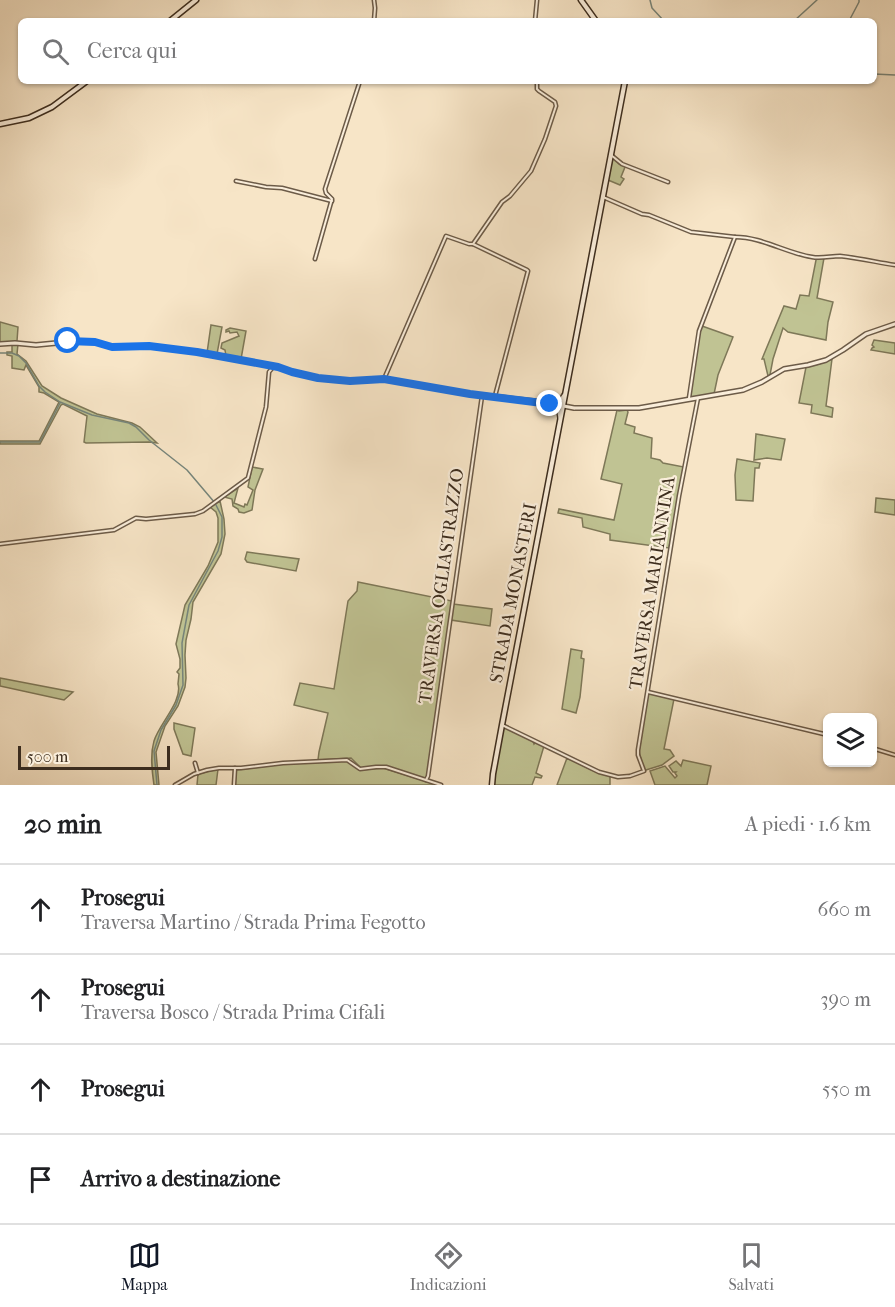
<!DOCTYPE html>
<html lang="it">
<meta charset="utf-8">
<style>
:root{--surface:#fff;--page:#f2f2f2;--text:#202124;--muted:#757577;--line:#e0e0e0;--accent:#111827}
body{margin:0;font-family:"IM FELL French Canon",serif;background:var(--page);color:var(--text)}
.controls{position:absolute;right:18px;bottom:18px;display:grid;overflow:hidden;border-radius:9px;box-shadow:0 2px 4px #0004}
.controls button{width:54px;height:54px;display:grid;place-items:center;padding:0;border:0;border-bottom:2px solid var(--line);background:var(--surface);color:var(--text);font:30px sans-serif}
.scale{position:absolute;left:18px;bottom:15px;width:152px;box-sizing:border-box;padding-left:6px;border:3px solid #3d2d1e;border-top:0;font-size:16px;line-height:21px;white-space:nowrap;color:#3d2d1e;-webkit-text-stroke:4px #faeedb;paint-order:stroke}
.stop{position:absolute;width:18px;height:18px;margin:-14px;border:4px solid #1a73e8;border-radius:50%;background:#fff}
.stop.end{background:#1a73e8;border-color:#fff;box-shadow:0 2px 6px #0008}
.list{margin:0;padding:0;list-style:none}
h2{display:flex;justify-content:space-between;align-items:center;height:78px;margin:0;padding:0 24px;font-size:26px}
h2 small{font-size:20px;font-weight:400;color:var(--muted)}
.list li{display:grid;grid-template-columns:39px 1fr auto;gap:18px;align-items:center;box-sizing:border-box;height:90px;padding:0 24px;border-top:2px solid var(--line)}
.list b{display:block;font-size:22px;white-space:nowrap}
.list p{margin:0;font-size:20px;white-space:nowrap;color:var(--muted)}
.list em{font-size:20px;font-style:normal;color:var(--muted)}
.icon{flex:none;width:33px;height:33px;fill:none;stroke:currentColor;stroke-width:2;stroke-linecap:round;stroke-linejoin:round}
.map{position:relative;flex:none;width:895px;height:785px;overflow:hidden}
.search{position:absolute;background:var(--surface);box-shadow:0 2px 4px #0004;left:18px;right:18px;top:18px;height:66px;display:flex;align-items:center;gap:15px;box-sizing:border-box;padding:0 21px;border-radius:9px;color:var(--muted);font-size:22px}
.sheet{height:438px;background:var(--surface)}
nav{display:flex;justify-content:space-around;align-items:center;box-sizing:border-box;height:84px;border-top:2px solid var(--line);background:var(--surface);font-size:16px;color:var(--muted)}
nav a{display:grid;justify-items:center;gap:3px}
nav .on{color:var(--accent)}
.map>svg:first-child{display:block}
.green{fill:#c0c393;stroke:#7e7858;stroke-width:1.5}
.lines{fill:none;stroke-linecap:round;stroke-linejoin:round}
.stream{stroke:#77857b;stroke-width:1.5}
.minor-casing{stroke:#6c5b48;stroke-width:5}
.tertiary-casing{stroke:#6c5b48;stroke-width:6}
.secondary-casing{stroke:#3d2d1e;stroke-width:7}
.minor{stroke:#faeedb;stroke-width:2}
.tertiary{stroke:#faeedb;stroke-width:3}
.secondary{stroke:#faeedb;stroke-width:4}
.route{stroke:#1a73e8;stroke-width:8}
.labels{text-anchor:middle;stroke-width:4.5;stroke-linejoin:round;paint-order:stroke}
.street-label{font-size:18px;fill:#3d2d1e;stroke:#faeedb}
</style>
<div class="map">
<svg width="895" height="785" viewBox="0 0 895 785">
<rect width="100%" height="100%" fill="#f7e5c7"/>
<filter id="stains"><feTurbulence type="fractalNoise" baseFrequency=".00333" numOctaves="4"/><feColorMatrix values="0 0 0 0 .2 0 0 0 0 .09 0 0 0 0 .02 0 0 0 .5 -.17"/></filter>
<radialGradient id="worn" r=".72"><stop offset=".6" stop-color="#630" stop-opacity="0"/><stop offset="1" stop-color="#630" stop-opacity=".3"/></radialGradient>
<g class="green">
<path d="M613 157 619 164 625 167 621 177 624 179 620 185 608 180Z"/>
<path d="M819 258H824L817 298 833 302 828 322 826 340 788 332 783 328 773 359 770 375 768 376 764 359H762L784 306 796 309 800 295 809 296 816 260Z"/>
<path d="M0 322 18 327 17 341 0 343Z"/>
<path d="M211 325 222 327 217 354 207 353Z"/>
<path d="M702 326 733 337 718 375 714 394 691 398 690 397 699 334Z"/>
<path d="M230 328 246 331 241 359 226 356 225 350 221 348 222 343 239 336 237 332 230 333 229 331 226 332V330Z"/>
<path d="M874 340 895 343V354L871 350 872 348 874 347 872 345Z"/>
<path d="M12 344H18L17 354 26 361 42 386 61 398 97 414 132 423 140 427 157 443 149 442 86 443 84 442 87 416 63 404 61 405 40 444H0V441H39L59 402 44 393 39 392V387L26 365 24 370 12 368V356L7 355V352H12Z"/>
<path d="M832 359 826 406 833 408 832 417 811 413 812 405 799 403 806 367 819 364Z"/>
<path d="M617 410 619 411 627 410 628 412 625 424 635 427 634 433 652 438 651 458 660 460 663 463 684 467 669 548 610 540V534L583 527 582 518 558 513 559 509 614 520 622 484 601 479Z"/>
<path d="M756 434 785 439 781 460 767 458 754 460Z"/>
<path d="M737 459 760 463 759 468H755L753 501 736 500 735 475Z"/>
<path d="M252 467 263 469 255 490 252 510 244 513 239 512 238 509 233 506 232 499 224 497 238 488 234 503 244 507 245 504 247 505 253 490 248 487Z"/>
<path d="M876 498 895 500V515L875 512Z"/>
<path d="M220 501 224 519 225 534 221 554 193 602 191 619 186 640 185 655 186 678 185 687 178 706 165 726 156 752 159 785H154C152 771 150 755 154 741 159 724 183 701 178 684L179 674 177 672 180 668V659L176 644 185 605 208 566 218 542V518L216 512 210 507Z"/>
<path d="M247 552 299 559 296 571 247 562 245 559Z"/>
<path d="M358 582 452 601 427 776 425 779 384 766 361 768 351 758 318 760 319 752 328 713 294 705 300 683 334 689 348 601 357 591Z"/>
<path d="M453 604 492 609 490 626 451 620Z"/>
<path d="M571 649 582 651 581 658 584 659 580 697 576 713 562 709Z"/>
<path d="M0 678 73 692 64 700 0 686Z"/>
<path d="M651 693 674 699 664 749 670 750 674 756 662 765 646 770H644L639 752 648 695Z"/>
<path d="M174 723 195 728 191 756 183 754 174 729Z"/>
<path d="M503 727 533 741 534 744 536 742 544 746 536 773 542 776 541 778 535 777 532 785H493Z"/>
<path d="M567 758 592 770 610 776V785H557Z"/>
<path d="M683 760 711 766 707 785H655L650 771 665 766 675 778 677 776 675 773 676 772H673L669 766 676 761 681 766Z"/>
<path d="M347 761 360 770 383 768 438 785H235L236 770 284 764Z"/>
<path d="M218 769 216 785H197L198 774Z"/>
</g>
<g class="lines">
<g class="stream">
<path d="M650 0 652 8 664 21"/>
<path d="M794 21 817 0"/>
<path d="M849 21 859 2V0"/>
<path d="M874 74 895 75"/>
<path d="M0 353H12L19 356 26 363 39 386 45 392 60 402 92 415 129 423 136 427 149 440 187 470 215 503 222 517V537L218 551 189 605 182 643 183 685 176 705 161 730 154 751 157 785"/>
<path d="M0 442H40L60 403"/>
</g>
<defs>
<g id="minor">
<path d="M374 0 375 8 374 21"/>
<path d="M535 21 537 0"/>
<path d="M611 155 622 164 668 182"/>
<path d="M236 181 266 187 282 188 332 201"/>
<path d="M603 197 642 214 649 215 691 232 735 237 699 331 689 398"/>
<path d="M735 237C762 237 786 253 812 257 821 259 831 256 840 256 858 258 876 262 895 265"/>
<path d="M473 244 527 270 528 271 495 396"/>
<path d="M315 259 332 199 326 193 325 189 360 81"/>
<path d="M384 379 446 236 469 244H473L502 202 510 196 531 171 545 139 556 106 555 102 539 91 537 89V81"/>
<path d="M0 544 114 530 136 518 146 519 195 514 203 511 248 478 266 407 269 372 274 366"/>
<path d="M648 692 828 735"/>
<path d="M502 725 599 772 618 777 630 776 644 771 638 755V750L679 496 698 398"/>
<path d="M872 748 895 755"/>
<path d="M195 763 198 773"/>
<path d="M426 780 428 776 482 396"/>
<path d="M175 785 194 774 207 770 219 768H241L283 763 347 760 360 769 376 767H386L441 785"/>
<path d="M234 785 235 768"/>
</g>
<g id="tertiary">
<path d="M0 344 15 343 36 345 77 341 95 342 112 347 149 346 197 352 278 367 292 372 318 378 350 381 384 379 470 394 543 402 574 408"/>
<path d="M555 404 560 401 564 395"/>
<path d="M555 406 559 412 560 418"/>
<path d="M575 408H639L743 390 762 382 784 369 808 365 826 360 843 350 866 334 895 324"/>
</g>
<g id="secondary">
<path d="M581 0 596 21"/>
<path d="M170 21 196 0"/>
<path d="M0 124 29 118 52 107 87 81"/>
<path d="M492 785 493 774 502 725 625 81"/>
</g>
</defs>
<use href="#minor" class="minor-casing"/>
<use href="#tertiary" class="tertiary-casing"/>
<use href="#secondary" class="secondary-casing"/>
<use href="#minor" class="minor"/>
<use href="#tertiary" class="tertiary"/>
<use href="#secondary" class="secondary"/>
</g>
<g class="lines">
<path class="route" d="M68 341 95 342 112 347 149 346 197 352 278 367 292 372 318 378 350 381 384 379 470 394 550 404"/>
</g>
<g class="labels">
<g class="street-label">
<text transform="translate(652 583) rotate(-81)" y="6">TRAVERSA MARIANNINA</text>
<text transform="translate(441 586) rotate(-82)" y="6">TRAVERSA OGLIASTRAZZO</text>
<text transform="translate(513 593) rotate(-79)" y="6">STRADA MONASTERI</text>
</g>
</g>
<rect width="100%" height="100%" filter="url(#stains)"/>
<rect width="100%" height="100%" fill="url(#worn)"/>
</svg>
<div class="controls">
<button><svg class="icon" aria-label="layers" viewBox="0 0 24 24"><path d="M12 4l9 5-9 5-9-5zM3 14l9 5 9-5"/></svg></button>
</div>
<div class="scale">500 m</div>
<div class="stop" style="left:68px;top:341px"></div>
<div class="stop end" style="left:550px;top:404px"></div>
<div class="search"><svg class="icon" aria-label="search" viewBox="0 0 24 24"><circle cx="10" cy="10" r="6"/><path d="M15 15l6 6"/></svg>Cerca qui</div>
</div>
<section class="sheet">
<h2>20 min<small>A piedi · 1.6 km</small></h2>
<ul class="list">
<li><svg class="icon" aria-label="ahead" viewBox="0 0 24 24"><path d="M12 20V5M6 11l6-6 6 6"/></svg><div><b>Prosegui</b><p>Traversa Martino / Strada Prima Fegotto</p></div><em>660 m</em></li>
<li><svg class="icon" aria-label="ahead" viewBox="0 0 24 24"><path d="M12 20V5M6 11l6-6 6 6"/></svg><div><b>Prosegui</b><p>Traversa Bosco / Strada Prima Cifali</p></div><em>390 m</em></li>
<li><svg class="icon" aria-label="ahead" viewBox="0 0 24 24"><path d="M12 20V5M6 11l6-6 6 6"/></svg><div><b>Prosegui</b></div><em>550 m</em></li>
<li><svg class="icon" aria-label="arrive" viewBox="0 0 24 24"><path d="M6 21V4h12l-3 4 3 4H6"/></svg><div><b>Arrivo a destinazione</b></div></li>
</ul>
</section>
<nav>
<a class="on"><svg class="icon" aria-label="map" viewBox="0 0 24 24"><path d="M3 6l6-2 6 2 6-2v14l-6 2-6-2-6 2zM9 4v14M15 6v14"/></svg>Mappa</a>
<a><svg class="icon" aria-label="directions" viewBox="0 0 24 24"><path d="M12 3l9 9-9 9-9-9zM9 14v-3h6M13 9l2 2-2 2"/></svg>Indicazioni</a>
<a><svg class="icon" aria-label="saved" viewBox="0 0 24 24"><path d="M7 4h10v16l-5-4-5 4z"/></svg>Salvati</a>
</nav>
